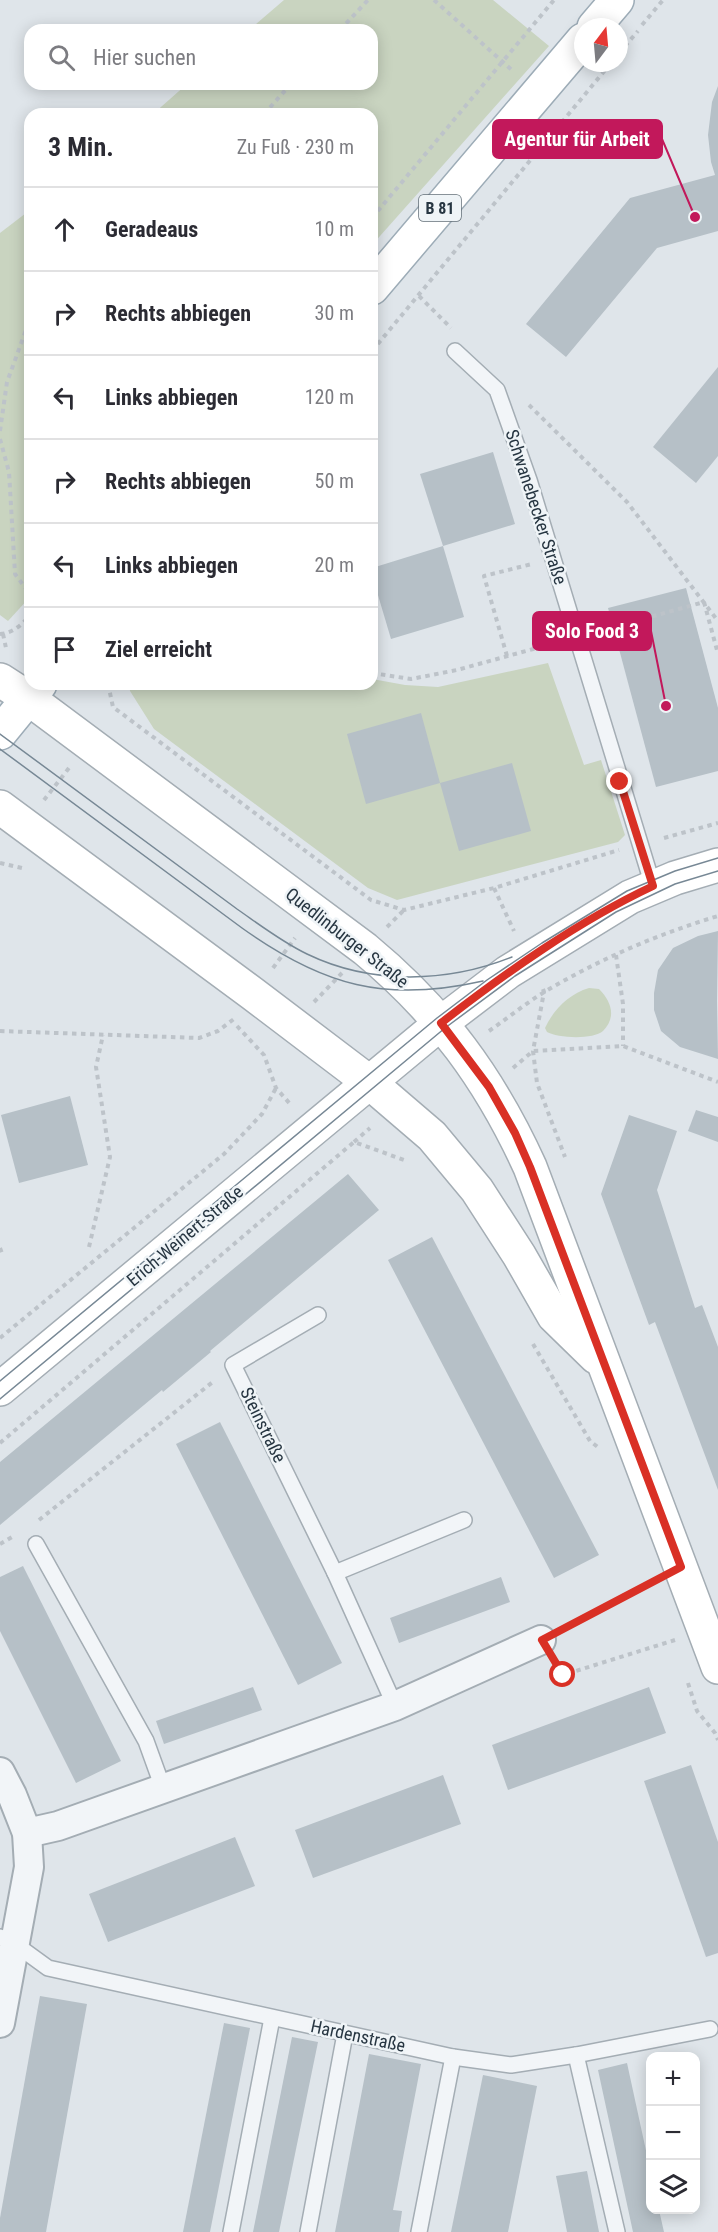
<!DOCTYPE html>
<html lang="de">
<meta charset="utf-8">
<style>
:root{--surface:#fff;--page:#f7f7f7;--text:#2b2b33;--muted:#7c7c81;--line:#e1e1e2}
body{margin:0;font-family:"Roboto Condensed",sans-serif;background:var(--page);color:var(--text)}
.controls{position:absolute;right:18px;bottom:18px;display:grid;overflow:hidden;border-radius:12px;box-shadow:0 3px 15px #0003}
.controls button{width:54px;height:54px;display:grid;place-items:center;padding:0;border:0;border-bottom:2px solid var(--line);background:var(--surface);color:var(--text);font:30px sans-serif}
.compass{position:absolute;left:574px;top:18px;width:54px;height:54px;border-radius:50%;background:var(--surface);box-shadow:0 3px 15px #0003;rotate:16deg}
.stop{position:absolute;width:18px;height:18px;margin:-14px;border:4px solid #d93025;border-radius:50%;background:#fff}
.stop.end{background:#d93025;border-color:#fff;box-shadow:0 2px 6px #0008}
.list{margin:0;padding:0;list-style:none}
h2{display:flex;justify-content:space-between;align-items:center;height:78px;margin:0;padding:0 24px;font-size:26px}
h2 small{font-size:20px;font-weight:400;color:var(--muted)}
.list li{display:grid;grid-template-columns:39px 1fr auto;gap:18px;align-items:center;box-sizing:border-box;height:84px;padding:0 24px;border-top:2px solid var(--line)}
.list b{display:block;font-size:22px;white-space:nowrap}
.list em{font-size:20px;font-style:normal;color:var(--muted)}
.icon{flex:none;width:33px;height:33px;fill:none;stroke:currentColor;stroke-width:2;stroke-linecap:round;stroke-linejoin:round}
.map{position:relative;flex:none;width:718px;height:2232px;overflow:hidden}
.search{position:absolute;background:var(--surface);box-shadow:0 3px 15px #0003;left:24px;top:24px;width:354px;height:66px;display:flex;align-items:center;gap:15px;box-sizing:border-box;padding:0 21px;border-radius:18px;color:var(--muted);font-size:22px}
.panel{position:absolute;background:var(--surface);box-shadow:0 3px 15px #0003;left:24px;top:108px;width:354px;height:582px;border-radius:18px}
.map>svg:first-child{display:block}
.green{fill:#c9d4c0}
.building{fill:#b6c0c7}
.lines{fill:none;stroke-linecap:round;stroke-linejoin:round}
.lane-casing{stroke:#a4adb4;stroke-width:18}
.street-casing{stroke:#a4adb4;stroke-width:32}
.secondary-casing{stroke:#a4adb4;stroke-width:36}
.primary-casing{stroke:#9dacb7;stroke-width:36}
.path{stroke:#bdc3c9;stroke-width:4;stroke-dasharray:4.5 4.5;stroke-linecap:butt}
.lane{stroke:#f2f5f8;stroke-width:15}
.street{stroke:#f2f5f8;stroke-width:28}
.secondary{stroke:#fff;stroke-width:33}
.primary{stroke:#fff;stroke-width:33}
.tram{stroke:#778895;stroke-width:1.5}
.route{stroke:#d93025;stroke-width:8}
.labels{text-anchor:middle;stroke-width:5;stroke-linejoin:round;paint-order:stroke}
.shield{fill:#eff4f7;stroke:#636f78;stroke-width:1.5}
.shield-label{font-size:16px;font-weight:bold;fill:#273642}
.street-label{font-size:18px;fill:#273642;stroke:#eff4f7}
.leader{fill:none;stroke:#c2185b;stroke-width:2}
.callout-dot{fill:#c2185b;stroke:#eff4f7;stroke-width:2}
.callout{fill:#c2185b;stroke:#c2185b;stroke-width:2}
.callout-label{font-size:20px;text-anchor:middle;font-weight:bold;fill:#fff}
</style>
<div class="map">
<svg width="718" height="2232" viewBox="0 0 718 2232">
<rect width="100%" height="100%" fill="#dfe5ea"/>
<g class="green">
<path d="M284 0H493L549 46 372 245V114H153L187 84H372V30H249Z"/>
<path d="M30 210V597L8 621 0 615V233Z"/>
<path d="M548 663 584 765 601 760 625 835 618 842 397 900 368 888 154 729 130 691 129 684H372V679L405 685 438 687Z"/>
<path d="M589 988 599 989C611 1001 617 1017 603 1031 593 1040 557 1038 547 1032L545 1028C554 1009 569 994 589 988Z"/>
</g>
<g class="building">
<path d="M718 86V231L657 248 566 357 526 324 630 198 715 175 711 162 708 135 712 102Z"/>
<path d="M718 367V456L696 483 653 447Z"/>
<path d="M493 452 515 524 443 546 420 474Z"/>
<path d="M443 546 464 617 391 639 372 575V568Z"/>
<path d="M686 588 718 708V771L656 787 608 608Z"/>
<path d="M421 713 440 783 366 804 347 734Z"/>
<path d="M512 763 531 831 459 851 440 783Z"/>
<path d="M718 931 717 1001 718 1059 680 1047 661 1031 654 1010V993L658 970 673 948 698 936Z"/>
<path d="M70 1096 88 1165 19 1183 1 1115Z"/>
<path d="M696 1110 718 1117V1142L688 1131Z"/>
<path d="M629 1115 677 1131 657 1190 695 1308 702 1305 718 1347V1490L655 1322 649 1325 601 1194Z"/>
<path d="M348 1174 379 1210 210 1351 211 1352 163 1392 162 1390 0 1525V1462Z"/>
<path d="M432 1237 599 1555 554 1578 388 1260Z"/>
<path d="M220 1422 342 1663 298 1685 176 1444Z"/>
<path d="M23 1566 121 1761 76 1783 0 1631V1577Z"/>
<path d="M501 1577 510 1602 399 1643 390 1618Z"/>
<path d="M253 1687 262 1710 164 1744 156 1721Z"/>
<path d="M649 1687 666 1733 508 1790 492 1745Z"/>
<path d="M691 1765 718 1842V1953L706 1957 644 1781Z"/>
<path d="M443 1775 461 1824 313 1878 295 1830Z"/>
<path d="M235 1837 255 1886 108 1942 89 1894Z"/>
<path d="M40 1996 87 2004 46 2232H0V2218Z"/>
<path d="M224 2023 250 2028 210 2232H183Z"/>
<path d="M292 2037 318 2042 279 2232H253Z"/>
<path d="M369 2054 421 2064 393 2210 402 2211 399 2232H335Z"/>
<path d="M627 2063 650 2169V2210H659L664 2232H633L598 2070Z"/>
<path d="M483 2075 537 2086 508 2232H451Z"/>
<path d="M587 2171 599 2232H567L556 2176Z"/>
</g>
<g class="lines">
<defs>
<g id="lane">
<path d="M455 351 497 390 529 480 653 886"/>
<path d="M318 1315 233 1365 335 1573 395 1706"/>
<path d="M36 1544 146 1741 163 1788"/>
<path d="M335 1573 464 1520"/>
<path d="M0 1937 15 1944 48 1968 453 2057 511 2065 576 2055 710 2029"/>
<path d="M576 2055 617 2232"/>
<path d="M231 2232 272 2018"/>
<path d="M308 2232 345 2034"/>
<path d="M419 2232 453 2057"/>
</g>
<g id="street">
<path d="M0 1772 12 1795 27 1833 29 1867 0 2023"/>
<path d="M27 1833 58 1826 395 1706 541 1640"/>
</g>
<g id="secondary">
<path d="M0 680 28 698 365 949C440 1011 490 1079 530 1167L718 1667"/>
<path d="M0 807 253 994 369 1082 432 1136 477 1190 519 1255 554 1316 596 1357"/>
<path d="M0 1389 441 1023 508 972 630 897 675 878 718 865"/>
</g>
<g id="primary">
<path d="M594 27 617 0"/>
<path d="M372 288 583 40"/>
<path d="M0 733 40 684"/>
</g>
</defs>
<use href="#lane" class="lane-casing"/>
<use href="#street" class="street-casing"/>
<use href="#secondary" class="secondary-casing"/>
<use href="#primary" class="primary-casing"/>
<g class="path">
<path d="M434 0 514 72"/>
<path d="M642 25 663 0"/>
<path d="M340 30 368 0"/>
<path d="M619 53 638 31"/>
<path d="M264 114 291 84"/>
<path d="M372 218 554 0"/>
<path d="M419 296 451 328"/>
<path d="M372 351 611 63"/>
<path d="M529 405 627 502 718 621"/>
<path d="M0 431 7 382 30 319"/>
<path d="M0 439 9 472 15 574 30 594"/>
<path d="M600 631 704 602 718 654"/>
<path d="M0 634C13 633 22 625 30 615"/>
<path d="M3 634 6 648"/>
<path d="M507 656 484 576 532 564"/>
<path d="M372 673 411 679 457 670 555 643"/>
<path d="M108 684 113 707 371 900 404 910 494 888 619 850"/>
<path d="M44 800 69 768"/>
<path d="M664 838 718 823"/>
<path d="M0 863 26 869"/>
<path d="M494 888 514 931"/>
<path d="M387 927 404 910"/>
<path d="M616 955 623 1004V1046"/>
<path d="M273 968 295 938"/>
<path d="M543 989 544 992 533 1051 537 1083 565 1157"/>
<path d="M314 1002 342 973"/>
<path d="M237 1026 264 1055 276 1088 291 1105"/>
<path d="M0 1031 199 1038 218 1031 234 1019"/>
<path d="M489 1031C508 1018 526 1003 546 991 600 959 658 934 718 916"/>
<path d="M513 1068 533 1051 623 1046 718 1082"/>
<path d="M354 1142 370 1128"/>
<path d="M89 1247 110 1157 96 1067 103 1035"/>
<path d="M0 1248 3 1256"/>
<path d="M0 1338 224 1154 262 1114 276 1088"/>
<path d="M533 1344 590 1441 599 1448"/>
<path d="M0 1443 354 1142 407 1161"/>
<path d="M39 1520 214 1381"/>
<path d="M0 1544 12 1537"/>
<path d="M566 1627 652 1582"/>
<path d="M556 1664 563 1675 675 1640"/>
<path d="M688 1683 697 1711 715 1733 718 1740"/>
</g>
<use href="#lane" class="lane"/>
<use href="#street" class="street"/>
<use href="#secondary" class="secondary"/>
<use href="#primary" class="primary"/>
<g class="tram">
<path d="M0 734 237 909C260 925 282 942 307 954 371 985 447 983 512 957"/>
<path d="M0 749 242 928C323 986 386 1003 483 981"/>
<path d="M0 1381 437 1018 487 980 542 943 627 891 675 871 718 858"/>
<path d="M0 1399 445 1028 515 976 616 912 675 884 718 871"/>
</g>
</g>
<g class="lines">
<path class="route" d="M563 1675 542 1640 681 1567 530 1167 515 1133 489 1087 441 1023C507 972 577 922 653 886L620 782"/>
</g>
<g class="labels">
<rect class="shield" x="419" y="195" width="42" height="26" rx="4.5"/>
<g class="shield-label">
<text x="440" y="214">B 81</text>
</g>
<g class="street-label">
<text transform="translate(536 507) rotate(72)" y="6">Schwanebecker Straße</text>
<text transform="translate(347 938) rotate(38)" y="6">Quedlinburger Straße</text>
<text transform="translate(185 1236) rotate(-40)" y="6">Erich-Weinert-Straße</text>
<text transform="translate(263 1425) rotate(64)" y="6">Steinstraße</text>
<text transform="translate(358 2036) rotate(12)" y="6">Hardenstraße</text>
</g>
</g>
<path class="leader" d="M695 217L662 139M666 706L651 631"/>
<g class="callout-dot">
<circle cx="695" cy="217" r="6"/>
<circle cx="666" cy="706" r="6"/>
</g>
<g class="callout">
<rect x="493" y="120" width="169" height="38" rx="6"/>
<rect x="533" y="612" width="118" height="38" rx="6"/>
</g>
<g class="callout-label">
<text x="577" y="146">Agentur für Arbeit</text>
<text x="592" y="638">Solo Food 3</text>
</g>
</svg>
<div class="controls">
<button>+</button>
<button>−</button>
<button><svg class="icon" aria-label="layers" viewBox="0 0 24 24"><path d="M12 4l9 5-9 5-9-5zM3 14l9 5 9-5"/></svg></button>
</div>
<svg class="compass" viewBox="-18 -18 36 36"><path d="M0-13l5 13h-10z" fill="#e53935"/><path d="M0 13l5-13h-10z" fill="#7c7c81"/></svg>
<div class="stop" style="left:563px;top:1675px"></div>
<div class="stop end" style="left:620px;top:782px"></div>
<div class="search"><svg class="icon" aria-label="search" viewBox="0 0 24 24"><circle cx="10" cy="10" r="6"/><path d="M15 15l6 6"/></svg>Hier suchen</div>
<section class="panel">
<h2>3 Min.<small>Zu Fuß · 230 m</small></h2>
<ul class="list">
<li><svg class="icon" aria-label="ahead" viewBox="0 0 24 24"><path d="M12 20V5M6 11l6-6 6 6"/></svg><div><b>Geradeaus</b></div><em>10 m</em></li>
<li><svg class="icon" aria-label="right" viewBox="0 0 24 24"><path d="M7 20v-9h11M14 6l5 5-5 5"/></svg><div><b>Rechts abbiegen</b></div><em>30 m</em></li>
<li><svg class="icon" aria-label="left" viewBox="0 0 24 24"><path d="M17 20v-9H6M10 6l-5 5 5 5"/></svg><div><b>Links abbiegen</b></div><em>120 m</em></li>
<li><svg class="icon" aria-label="right" viewBox="0 0 24 24"><path d="M7 20v-9h11M14 6l5 5-5 5"/></svg><div><b>Rechts abbiegen</b></div><em>50 m</em></li>
<li><svg class="icon" aria-label="left" viewBox="0 0 24 24"><path d="M17 20v-9H6M10 6l-5 5 5 5"/></svg><div><b>Links abbiegen</b></div><em>20 m</em></li>
<li><svg class="icon" aria-label="arrive" viewBox="0 0 24 24"><path d="M6 21V4h12l-3 4 3 4H6"/></svg><div><b>Ziel erreicht</b></div></li>
</ul>
</section>
</div>
